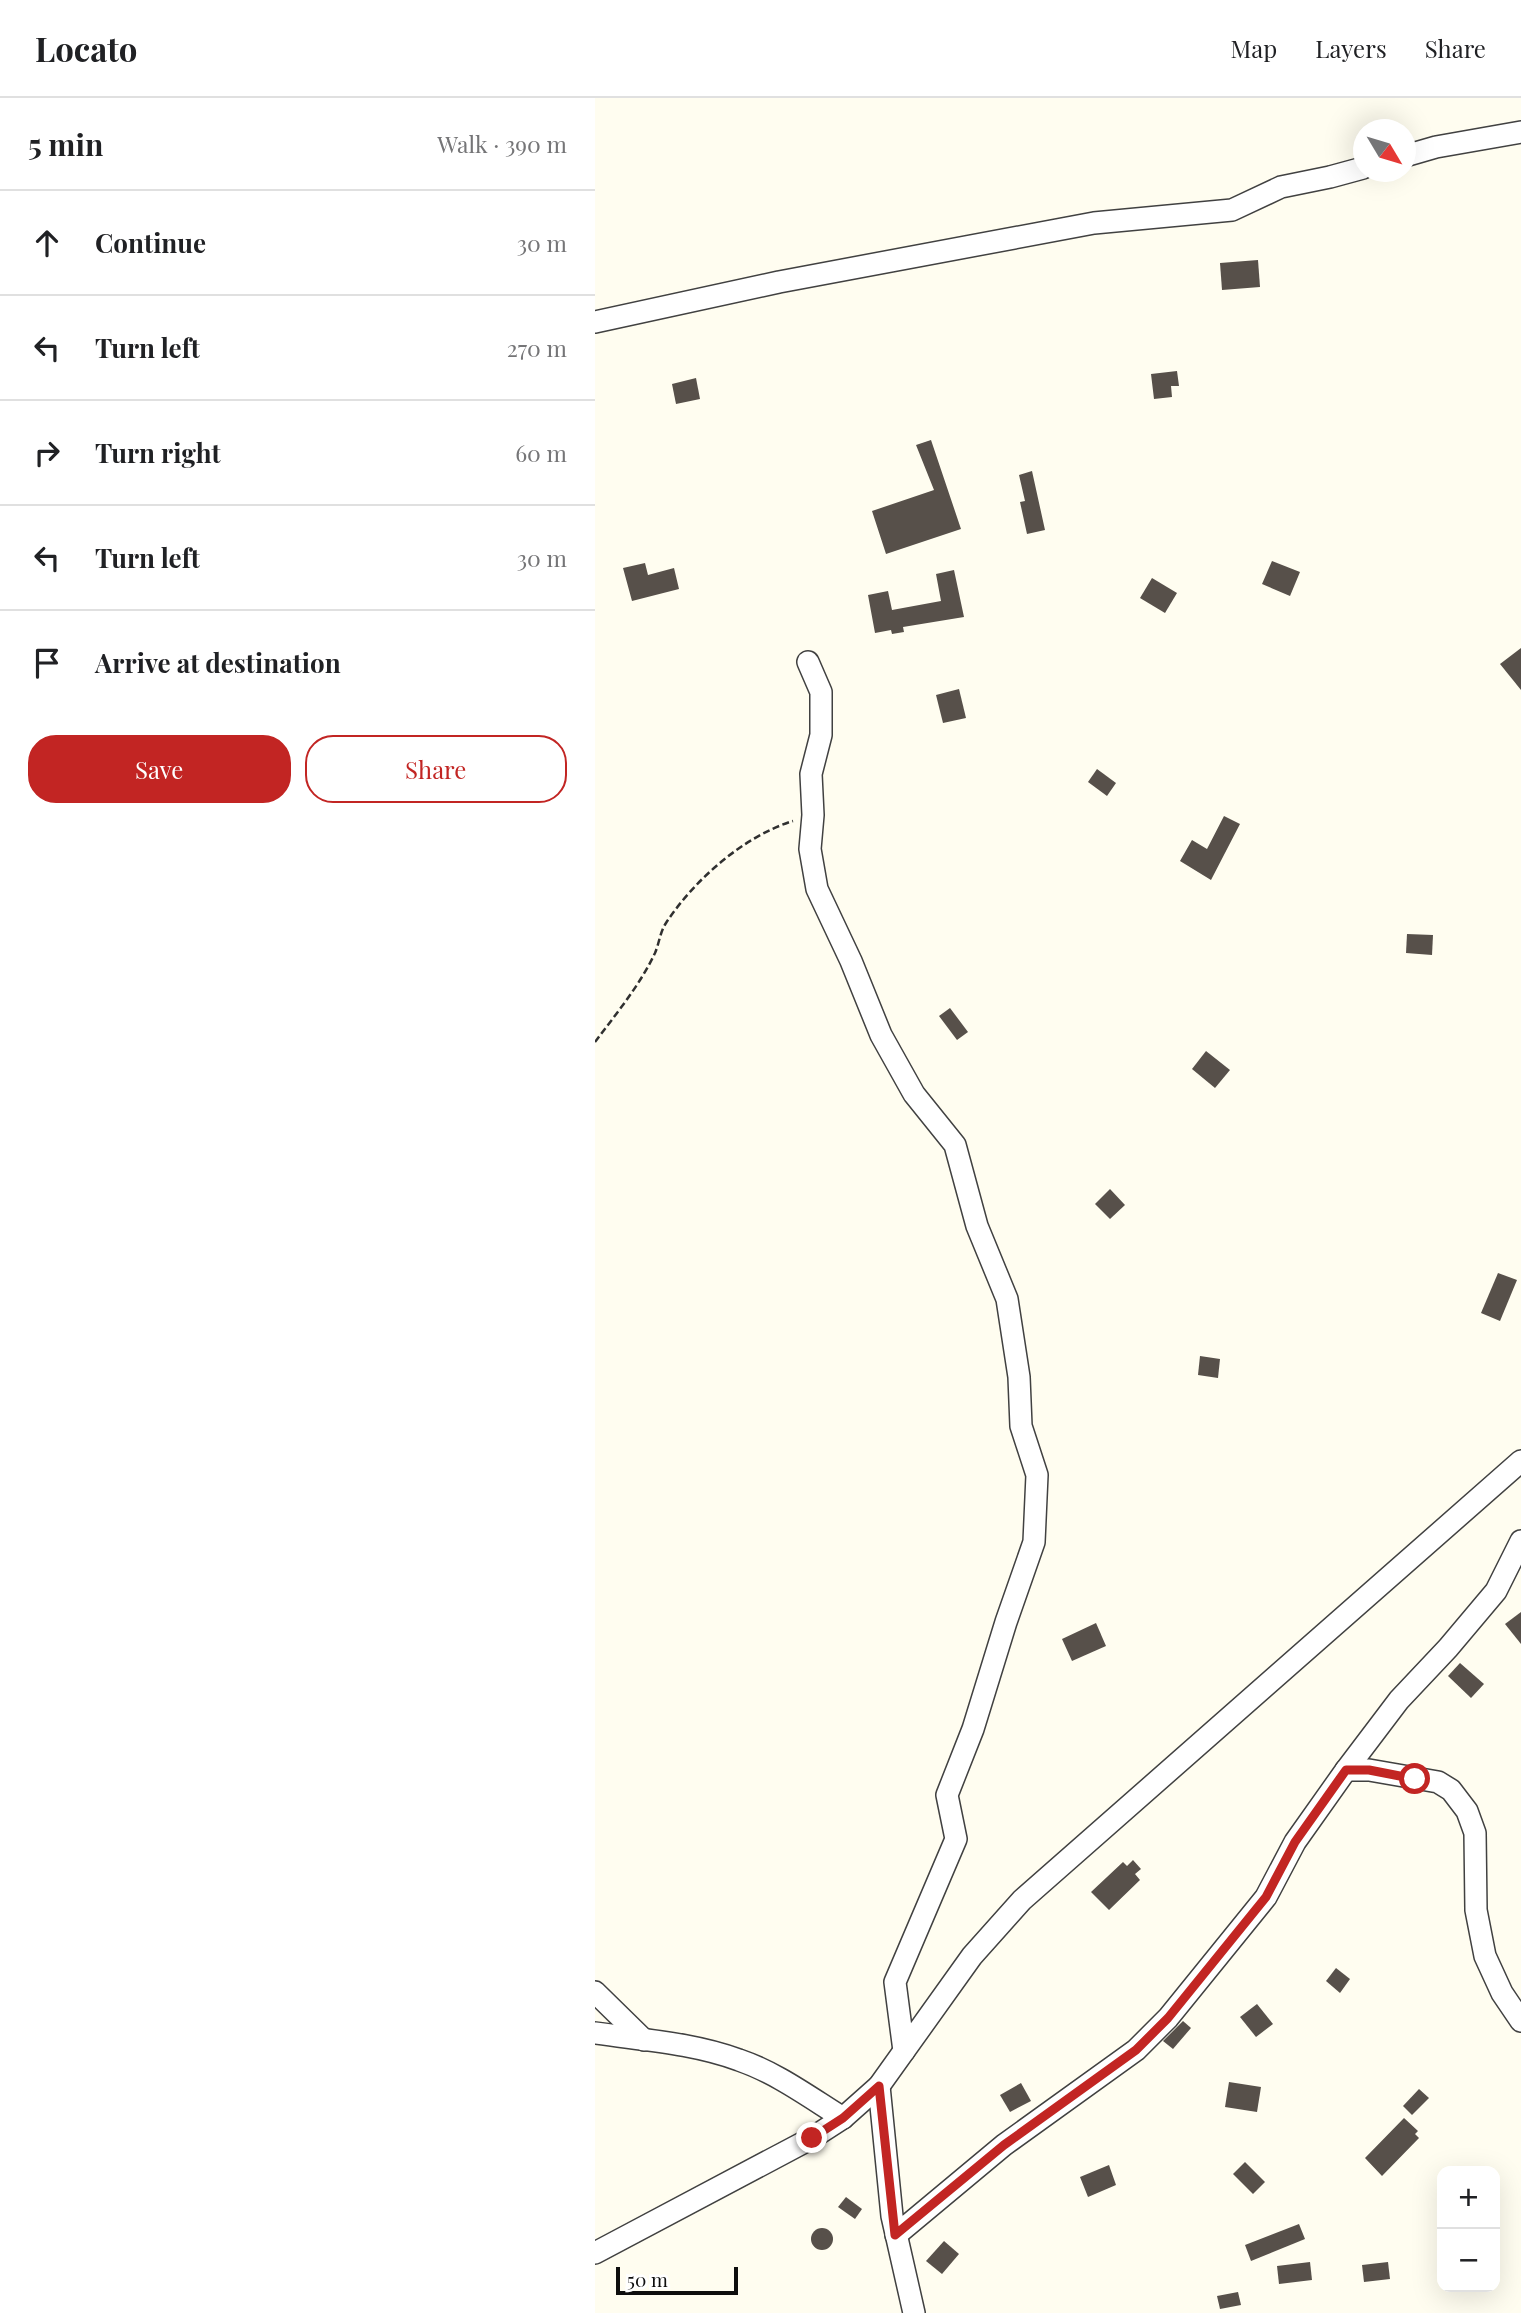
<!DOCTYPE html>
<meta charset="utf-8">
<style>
:root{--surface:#fff;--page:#f6f6f6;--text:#202124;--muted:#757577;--line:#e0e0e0;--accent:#c22523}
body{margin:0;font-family:"Playfair Display",serif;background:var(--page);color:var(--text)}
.controls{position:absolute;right:21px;bottom:21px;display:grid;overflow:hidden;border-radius:14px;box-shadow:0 7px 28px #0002}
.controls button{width:63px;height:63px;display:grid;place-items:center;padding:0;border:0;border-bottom:2px solid var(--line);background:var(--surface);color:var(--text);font:35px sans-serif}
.compass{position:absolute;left:758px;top:21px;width:63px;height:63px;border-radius:50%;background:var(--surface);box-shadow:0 7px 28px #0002;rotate:128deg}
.scale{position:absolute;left:21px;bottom:18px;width:122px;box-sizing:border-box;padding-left:7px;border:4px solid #0e0e0e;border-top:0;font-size:19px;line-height:24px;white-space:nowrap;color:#0e0e0e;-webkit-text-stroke:5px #fff;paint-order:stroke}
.stop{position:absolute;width:21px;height:21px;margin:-16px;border:5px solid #c22523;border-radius:50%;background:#fff}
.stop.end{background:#c22523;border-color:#fff;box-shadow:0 2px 7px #0008}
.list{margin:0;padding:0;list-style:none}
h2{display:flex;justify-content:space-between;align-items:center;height:91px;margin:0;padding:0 28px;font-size:30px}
h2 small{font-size:23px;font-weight:400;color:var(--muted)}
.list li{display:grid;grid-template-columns:46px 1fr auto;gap:21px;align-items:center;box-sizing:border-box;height:105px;padding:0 28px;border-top:2px solid var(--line)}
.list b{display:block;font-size:26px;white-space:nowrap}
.list em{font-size:23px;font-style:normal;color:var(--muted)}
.actions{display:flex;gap:14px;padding:21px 28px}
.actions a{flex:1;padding:16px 0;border:2px solid var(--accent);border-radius:28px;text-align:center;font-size:24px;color:var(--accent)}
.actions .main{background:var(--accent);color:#fff}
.icon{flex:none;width:38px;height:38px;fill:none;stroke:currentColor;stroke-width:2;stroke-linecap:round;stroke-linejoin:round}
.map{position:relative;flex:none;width:926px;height:2215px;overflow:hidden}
header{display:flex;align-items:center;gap:42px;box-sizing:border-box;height:98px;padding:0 35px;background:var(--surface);border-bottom:2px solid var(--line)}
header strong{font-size:33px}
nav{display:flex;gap:38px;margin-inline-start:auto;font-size:24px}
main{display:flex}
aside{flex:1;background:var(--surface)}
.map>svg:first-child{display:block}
.building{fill:#57504a}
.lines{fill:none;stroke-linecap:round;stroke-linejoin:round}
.minor-casing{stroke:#414141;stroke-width:24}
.path{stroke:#303030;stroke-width:2.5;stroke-dasharray:7 3.5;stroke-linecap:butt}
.minor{stroke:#fff;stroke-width:21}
.route{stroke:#c22523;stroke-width:9}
</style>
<header>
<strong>Locato</strong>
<nav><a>Map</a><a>Layers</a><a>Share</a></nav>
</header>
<main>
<aside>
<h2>5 min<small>Walk · 390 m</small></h2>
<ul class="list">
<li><svg class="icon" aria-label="ahead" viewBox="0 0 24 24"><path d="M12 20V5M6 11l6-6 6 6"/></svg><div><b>Continue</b></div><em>30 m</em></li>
<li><svg class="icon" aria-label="left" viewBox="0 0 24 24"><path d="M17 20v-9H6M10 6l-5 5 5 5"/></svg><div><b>Turn left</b></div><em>270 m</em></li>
<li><svg class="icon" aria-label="right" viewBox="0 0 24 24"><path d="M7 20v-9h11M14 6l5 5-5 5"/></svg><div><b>Turn right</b></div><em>60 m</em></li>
<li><svg class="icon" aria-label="left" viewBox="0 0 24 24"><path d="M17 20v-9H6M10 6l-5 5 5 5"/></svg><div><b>Turn left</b></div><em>30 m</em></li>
<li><svg class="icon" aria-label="arrive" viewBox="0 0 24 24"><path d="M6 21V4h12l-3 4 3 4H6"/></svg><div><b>Arrive at destination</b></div></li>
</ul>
<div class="actions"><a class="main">Save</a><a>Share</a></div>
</aside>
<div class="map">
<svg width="926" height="2215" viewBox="0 0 926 2215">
<rect width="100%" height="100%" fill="#fffdf0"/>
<g class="building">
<path d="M663 162 665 189 627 192 625 165Z"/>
<path d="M582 273 584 288H576L577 299 559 301 556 276Z"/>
<path d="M101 280 105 301 81 306 77 286Z"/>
<path d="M336 342 366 431 291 456 277 413 339 392 321 347Z"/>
<path d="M437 373 450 432 432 436 425 404 430 403 424 377Z"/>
<path d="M677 463 705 474 695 498 667 486Z"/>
<path d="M50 465 53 477 79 470 84 491 37 503 28 470Z"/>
<path d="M359 472 369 519 308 529 309 534 297 536 296 532 280 535 273 497 293 493 297 512 346 503 341 476Z"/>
<path d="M557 480 582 495 570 515 545 500Z"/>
<path d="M926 550V592L905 566Z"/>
<path d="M364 591 371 620 348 625 341 597Z"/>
<path d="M502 671 521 685 512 698 493 684Z"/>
<path d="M629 718 645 726 616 782 585 763 597 742 612 751Z"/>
<path d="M812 836 838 837 837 857 811 855Z"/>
<path d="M355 910 373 934 362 942 344 918Z"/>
<path d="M611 953 635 972 620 990 597 971Z"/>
<path d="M515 1091 530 1107 515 1121 500 1106Z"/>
<path d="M903 1175 922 1182 905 1223 886 1215Z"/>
<path d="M605 1258 625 1261 623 1280 603 1277Z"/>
<path d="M926 1514V1546L910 1526Z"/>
<path d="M501 1525 511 1548 477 1563 467 1541Z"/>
<path d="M865 1565 889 1586 876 1600 853 1578Z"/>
<path d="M538 1762 546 1771 540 1776 545 1782 514 1812 496 1794 528 1764 532 1768Z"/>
<path d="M741 1870 755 1881 745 1895 731 1883Z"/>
<path d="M662 1906 678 1926 661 1939 645 1919Z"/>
<path d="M588 1923 596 1930 578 1951 568 1943Z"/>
<path d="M634 1984 666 1989 662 2014 630 2009Z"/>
<path d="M426 1985 436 2003 415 2014 405 1997Z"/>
<path d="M824 1991 834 2000 817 2017 808 2008Z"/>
<path d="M809 2020 823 2033 820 2036 824 2040 787 2078 770 2060Z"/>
<path d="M650 2064 670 2084 658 2096 638 2076Z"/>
<path d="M514 2067 521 2087 493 2099 485 2079Z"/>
<path d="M251 2099 267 2111 260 2121 243 2109Z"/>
<path d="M704 2126 710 2141 656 2163 650 2147Z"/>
<circle cx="227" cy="2141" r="11"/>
<path d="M349 2143 364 2156 347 2176 331 2163Z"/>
<path d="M715 2164 717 2182 684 2186 682 2168Z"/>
<path d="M793 2164 795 2181 769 2184 767 2167Z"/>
<path d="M643 2194 646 2207 625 2211 622 2198Z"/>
</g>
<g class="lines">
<defs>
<g id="minor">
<path d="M810 58 841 49 926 34"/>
<path d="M0 224 184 184 499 125 637 112 686 89 735 79 768 70"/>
<path d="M213 564 226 594V637L216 676 218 717 215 751 222 791 256 863 286 937 319 996 360 1047 382 1128 412 1201 424 1279 426 1328 442 1377 439 1444 411 1524 378 1631 352 1697 361 1741 300 1884 309 1953"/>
<path d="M751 1672H774L843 1684 856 1692 872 1713 880 1735 881 1812 890 1858 907 1895 926 1923"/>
<path d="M0 1894 49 1942"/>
<path d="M0 1935C48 1942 98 1945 144 1962 182 1975 214 1999 248 2020"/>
<path d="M284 1988 297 2118 319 2215"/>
<path d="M301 2137 409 2047 541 1952 573 1920 671 1799 700 1744 751 1672 804 1602 853 1550 901 1493 926 1443"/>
<path d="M0 2155 217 2040 248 2020 284 1988 377 1858 427 1802 926 1363"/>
</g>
</defs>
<use href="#minor" class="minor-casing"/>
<path class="path" d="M0 944C21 916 45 887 60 855 64 846 65 834 71 825 99 782 149 738 198 723"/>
<use href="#minor" class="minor"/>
</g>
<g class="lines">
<path class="route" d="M217 2040 248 2020 284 1988 300 2137 409 2047 541 1952 573 1920 671 1799 700 1744 751 1672H774L820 1681"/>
</g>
</svg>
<div class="controls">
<button>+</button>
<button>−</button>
</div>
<svg class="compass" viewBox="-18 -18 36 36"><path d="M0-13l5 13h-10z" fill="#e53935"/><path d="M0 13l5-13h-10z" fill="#757577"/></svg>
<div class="scale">50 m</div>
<div class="stop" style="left:820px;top:1681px"></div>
<div class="stop end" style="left:217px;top:2040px"></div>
</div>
</main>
